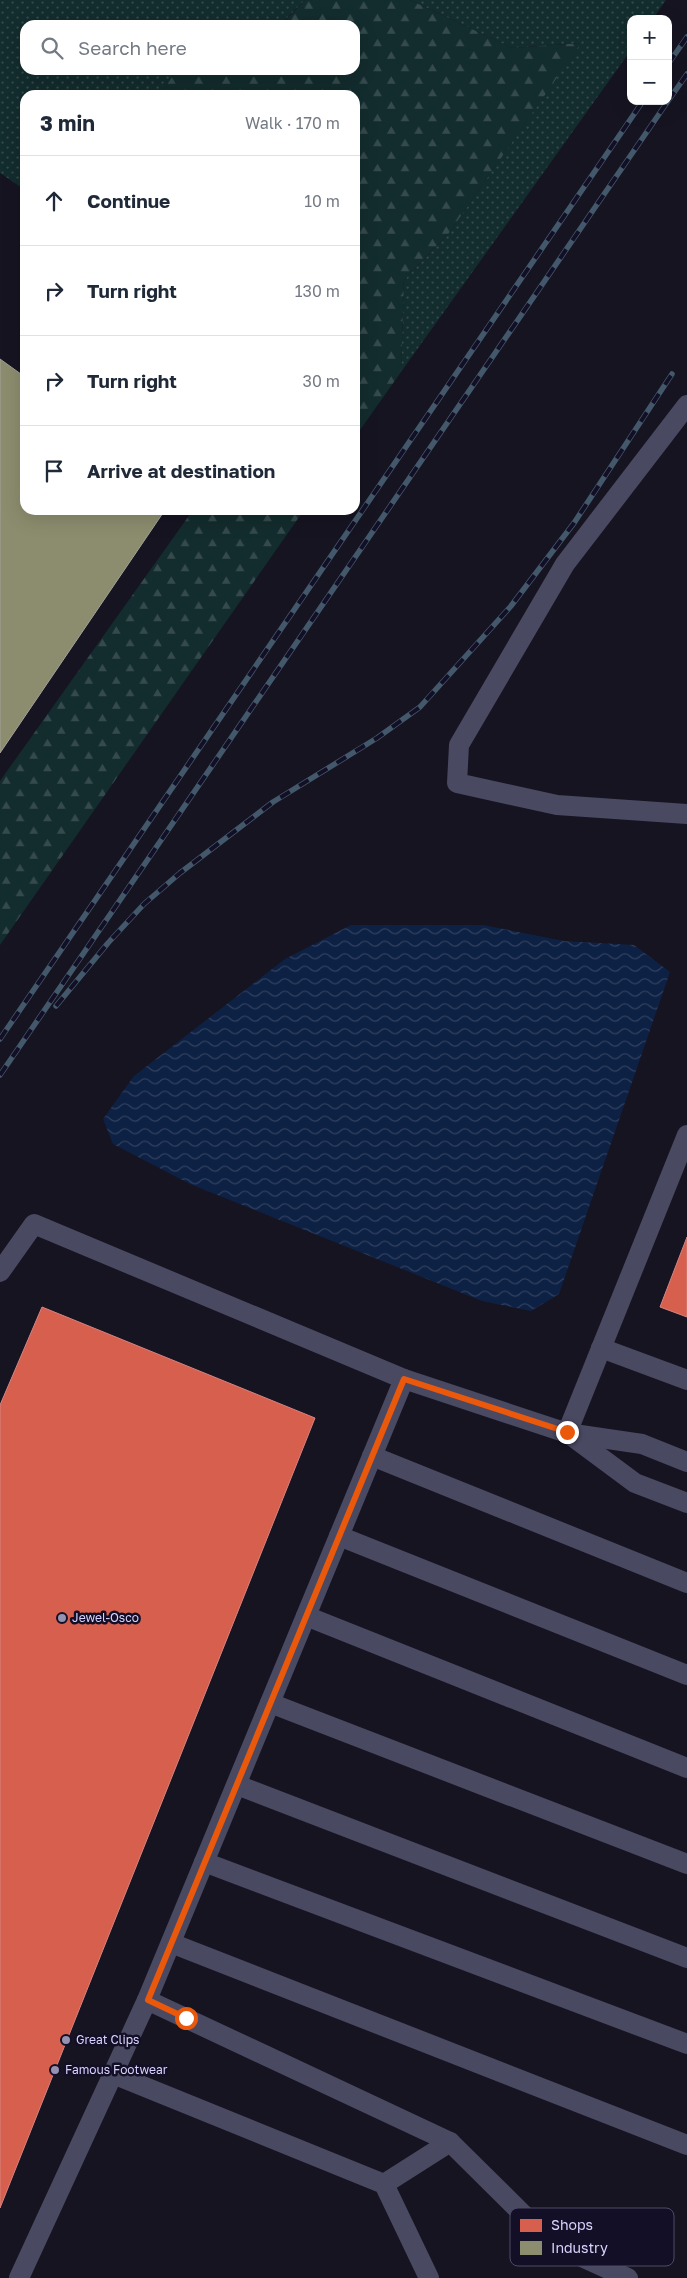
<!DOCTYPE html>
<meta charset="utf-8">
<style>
:root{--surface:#fff;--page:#f6f6f7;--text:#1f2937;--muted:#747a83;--line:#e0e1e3}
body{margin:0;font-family:"Golos Text",sans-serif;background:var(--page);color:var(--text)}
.controls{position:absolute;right:15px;top:15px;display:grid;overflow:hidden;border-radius:10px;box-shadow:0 5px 20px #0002}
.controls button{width:45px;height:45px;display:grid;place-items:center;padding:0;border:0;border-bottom:1px solid var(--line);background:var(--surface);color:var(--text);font:25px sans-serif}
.stop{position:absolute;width:15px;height:15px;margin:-11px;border:4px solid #ea580c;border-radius:50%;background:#fff}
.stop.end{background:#ea580c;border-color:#fff;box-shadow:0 1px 5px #0008}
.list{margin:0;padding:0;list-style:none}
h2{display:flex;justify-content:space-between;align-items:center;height:65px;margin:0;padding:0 20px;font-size:21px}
h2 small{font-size:16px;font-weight:400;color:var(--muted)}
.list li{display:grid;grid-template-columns:32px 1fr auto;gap:15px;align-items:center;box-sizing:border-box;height:90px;padding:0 20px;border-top:1px solid var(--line)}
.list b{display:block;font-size:19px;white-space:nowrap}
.list em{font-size:16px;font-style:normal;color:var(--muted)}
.icon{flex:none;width:28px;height:28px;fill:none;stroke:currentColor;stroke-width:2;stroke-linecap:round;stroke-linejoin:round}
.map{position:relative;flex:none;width:687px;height:2278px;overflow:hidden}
.search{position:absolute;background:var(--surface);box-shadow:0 5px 20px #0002;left:20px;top:20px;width:340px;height:55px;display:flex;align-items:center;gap:12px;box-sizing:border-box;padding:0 18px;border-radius:15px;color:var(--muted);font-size:19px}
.panel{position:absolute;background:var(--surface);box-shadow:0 5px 20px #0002;left:20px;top:90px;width:340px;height:425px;border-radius:15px}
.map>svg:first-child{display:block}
.grass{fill:url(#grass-dots)}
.forest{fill:url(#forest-firs)}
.water{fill:url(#water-waves)}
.shops{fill:#d6604d;stroke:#d78382}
.industry{fill:#8c8c6e;stroke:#a3a29a}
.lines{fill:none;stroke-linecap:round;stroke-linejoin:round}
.lane{stroke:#4a4962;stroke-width:20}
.rail-casing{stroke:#43596b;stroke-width:5.5}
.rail{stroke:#130f26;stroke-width:4;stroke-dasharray:11;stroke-linecap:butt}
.route{stroke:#ea580c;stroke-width:6}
.poi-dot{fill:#9591b1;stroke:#130f26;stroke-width:2}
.labels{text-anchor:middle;stroke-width:5;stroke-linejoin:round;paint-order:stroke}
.poi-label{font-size:12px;fill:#d9d4ff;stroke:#130f26;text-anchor:start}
.key{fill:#130f26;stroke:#4e4a67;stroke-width:1}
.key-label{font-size:14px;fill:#d9d4ff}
</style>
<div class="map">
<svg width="687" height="2278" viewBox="0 0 687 2278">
<defs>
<pattern id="grass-dots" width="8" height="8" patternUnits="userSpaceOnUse" patternTransform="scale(1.25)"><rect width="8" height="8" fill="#132c2d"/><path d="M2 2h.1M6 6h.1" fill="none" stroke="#354a4c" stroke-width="1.8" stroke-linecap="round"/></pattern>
<pattern id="forest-firs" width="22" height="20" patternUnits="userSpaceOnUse" patternTransform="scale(1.25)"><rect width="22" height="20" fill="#132c2d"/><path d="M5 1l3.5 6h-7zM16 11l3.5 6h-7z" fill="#354a4c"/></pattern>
<pattern id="water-waves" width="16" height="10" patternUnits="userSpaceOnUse" patternTransform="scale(1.25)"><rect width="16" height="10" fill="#0d2144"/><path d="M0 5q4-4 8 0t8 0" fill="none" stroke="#304060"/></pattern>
</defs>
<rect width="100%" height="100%" fill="#161421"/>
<g class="grass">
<path d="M0 0H305L280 25H25V70H185L174 74 160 95H25V190L0 173Z"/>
<path d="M410 0H666L653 19H631V50L401 372 404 280 449 233 580 43 512 48Z"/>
</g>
<g class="forest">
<path d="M305 0H410L512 48 581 43 449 233 404 280 401 372 355 437V95H160L174 74 185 70H355V25H281Z"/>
<path d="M193 510H304L0 945V781Z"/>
</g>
<path class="water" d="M351 925H483L564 941 634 945 670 972 559 1294 531 1311 482 1301 190 1184 113 1144 103 1119 134 1076 285 959Z"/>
<g class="shops">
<path d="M687 1237V1317L660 1307Z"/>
<path d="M42 1307 315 1418 0 2208V1405Z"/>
</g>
<path class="industry" d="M0 359 25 377V510H165L0 753Z"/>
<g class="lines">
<g class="lane">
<path d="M687 405 565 564 459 745 457 783 557 805 687 814"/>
<path d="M0 1272 34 1224 404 1379"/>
<path d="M601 1348 687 1380"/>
<path d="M567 1433 687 1135"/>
<path d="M569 1434 635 1483 687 1503"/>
<path d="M372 1456 687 1583"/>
<path d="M339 1536 687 1675"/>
<path d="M306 1616 687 1768"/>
<path d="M270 1703 687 1864"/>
<path d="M237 1785 687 1958"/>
<path d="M204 1862 687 2044"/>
<path d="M171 1943 687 2145"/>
<path d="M147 2000 450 2142 553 2244 628 2278"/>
<path d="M113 2074 384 2184 429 2278"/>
<path d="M384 2184 450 2142"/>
<path d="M19 2278 147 2000 404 1379 567 1433 642 1444 687 1462"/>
</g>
<defs>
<g id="rail">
<path d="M668 64 687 37"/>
<path d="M668 101 687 74"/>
<path d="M56 1006 108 943 144 904 180 873 273 802 377 738 420 707 511 606 574 523 672 374"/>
<path d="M0 1039 643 101"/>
<path d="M0 1075 668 101"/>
</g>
</defs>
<use href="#rail" class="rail-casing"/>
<use href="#rail" class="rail"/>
</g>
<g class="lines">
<path class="route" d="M186 2018 148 2000 404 1379 567 1432"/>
</g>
<g class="poi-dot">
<circle cx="62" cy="1618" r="5"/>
<circle cx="66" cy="2040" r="5"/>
<circle cx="55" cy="2070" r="5"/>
</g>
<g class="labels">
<g class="poi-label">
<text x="72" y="1622">Jewel-Osco</text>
<text x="76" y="2044">Great Clips</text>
<text x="65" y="2074">Famous Footwear</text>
</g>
</g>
<rect x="510" y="2208" width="164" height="58" rx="8" class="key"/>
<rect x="520" y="2219" width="22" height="13" fill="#d6604d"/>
<rect x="520" y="2241" width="22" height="14" fill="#8c8c6e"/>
<g class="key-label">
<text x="551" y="2230">Shops</text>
<text x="551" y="2253">Industry</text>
</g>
</svg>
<div class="controls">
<button>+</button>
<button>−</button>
</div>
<div class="stop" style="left:186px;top:2018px"></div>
<div class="stop end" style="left:567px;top:1432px"></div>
<div class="search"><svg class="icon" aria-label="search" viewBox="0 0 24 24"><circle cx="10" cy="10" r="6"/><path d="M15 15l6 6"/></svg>Search here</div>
<section class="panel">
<h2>3 min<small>Walk · 170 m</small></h2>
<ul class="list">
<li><svg class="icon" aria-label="ahead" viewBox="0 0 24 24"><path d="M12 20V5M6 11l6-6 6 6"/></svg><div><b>Continue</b></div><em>10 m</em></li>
<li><svg class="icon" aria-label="right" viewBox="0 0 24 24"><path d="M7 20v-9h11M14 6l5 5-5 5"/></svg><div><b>Turn right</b></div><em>130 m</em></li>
<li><svg class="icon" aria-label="right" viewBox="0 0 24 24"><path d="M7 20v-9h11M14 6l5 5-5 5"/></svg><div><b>Turn right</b></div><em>30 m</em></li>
<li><svg class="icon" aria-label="arrive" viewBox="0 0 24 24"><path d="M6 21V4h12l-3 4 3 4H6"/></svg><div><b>Arrive at destination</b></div></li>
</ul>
</section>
</div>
